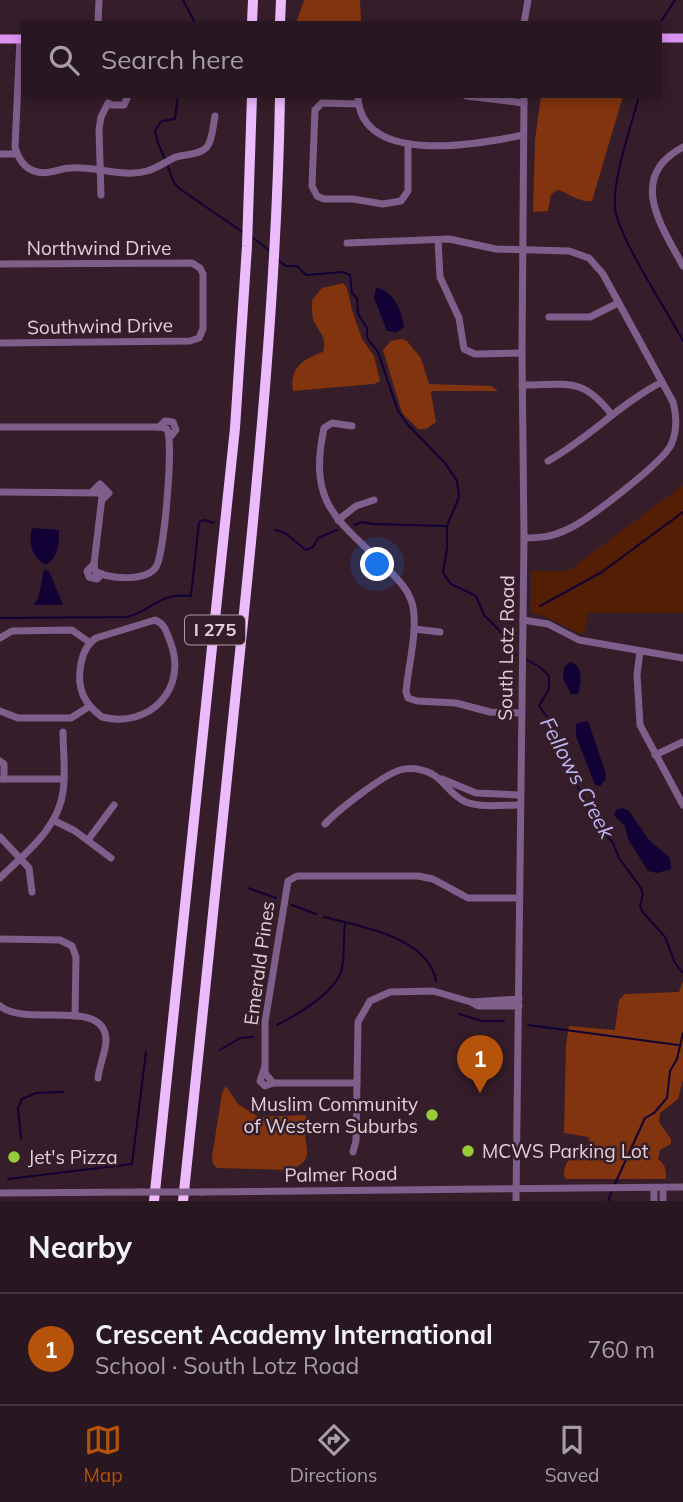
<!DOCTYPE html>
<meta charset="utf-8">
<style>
:root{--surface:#281620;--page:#301f29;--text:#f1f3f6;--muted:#a59fa5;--line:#44353e;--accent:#b45309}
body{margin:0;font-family:Mulish,sans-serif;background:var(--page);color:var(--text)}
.you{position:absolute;left:378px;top:565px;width:24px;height:24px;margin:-18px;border:5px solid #fff;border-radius:50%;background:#1a73e8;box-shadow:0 0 0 10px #1a73e833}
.badge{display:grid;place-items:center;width:46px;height:46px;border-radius:50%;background:var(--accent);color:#fff;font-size:23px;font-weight:700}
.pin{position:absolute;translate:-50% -58px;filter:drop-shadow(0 2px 4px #0008)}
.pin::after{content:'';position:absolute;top:37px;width:24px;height:21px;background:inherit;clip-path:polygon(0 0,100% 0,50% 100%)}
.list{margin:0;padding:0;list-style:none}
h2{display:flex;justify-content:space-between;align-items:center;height:91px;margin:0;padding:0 28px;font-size:30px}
h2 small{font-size:23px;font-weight:400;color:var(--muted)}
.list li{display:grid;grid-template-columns:46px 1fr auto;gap:21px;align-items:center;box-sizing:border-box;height:112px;padding:0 28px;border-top:2px solid var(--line)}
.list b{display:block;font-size:26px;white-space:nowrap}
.list p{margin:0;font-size:23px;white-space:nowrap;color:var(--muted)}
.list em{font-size:23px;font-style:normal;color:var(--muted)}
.icon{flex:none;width:38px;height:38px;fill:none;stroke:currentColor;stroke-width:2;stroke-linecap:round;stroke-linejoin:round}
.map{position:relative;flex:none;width:683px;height:1201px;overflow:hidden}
.search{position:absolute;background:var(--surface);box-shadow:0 4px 10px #0003;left:21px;right:21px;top:21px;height:77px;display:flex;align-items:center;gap:18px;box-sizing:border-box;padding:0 24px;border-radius:0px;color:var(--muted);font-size:26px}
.sheet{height:203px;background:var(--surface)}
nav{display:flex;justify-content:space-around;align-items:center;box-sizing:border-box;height:98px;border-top:2px solid var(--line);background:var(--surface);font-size:19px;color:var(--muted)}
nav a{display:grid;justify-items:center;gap:4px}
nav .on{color:var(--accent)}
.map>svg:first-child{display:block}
.green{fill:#531e04}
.forest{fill:#82340e}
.water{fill:#120135}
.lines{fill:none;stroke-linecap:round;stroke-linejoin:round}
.stream{stroke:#120135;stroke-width:2}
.minor{stroke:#805e8b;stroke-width:7}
.major{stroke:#db93f2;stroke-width:9}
.highway{stroke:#eebafe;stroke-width:10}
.minor-bridge{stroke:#805e8b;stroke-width:7}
.poi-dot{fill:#96cc39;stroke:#351d2a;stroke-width:2.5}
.labels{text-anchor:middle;stroke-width:5;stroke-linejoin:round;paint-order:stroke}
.shield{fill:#351d2a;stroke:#ad9aa4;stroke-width:2}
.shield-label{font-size:18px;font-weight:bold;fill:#e1d0d9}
.street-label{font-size:19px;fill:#e1d0d9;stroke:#351d2a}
.poi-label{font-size:19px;fill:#e1d0d9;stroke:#351d2a;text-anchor:start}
.water-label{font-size:21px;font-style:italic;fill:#beb7f6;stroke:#351d2a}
</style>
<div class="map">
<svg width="683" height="1201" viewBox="0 0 683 1201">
<rect width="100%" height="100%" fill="#351d2a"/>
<g class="green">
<path d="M683 485V613H588L584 634C564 629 555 617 531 613V571H568Z"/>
<rect x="471" y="1039" width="25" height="20"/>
</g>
<g class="forest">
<path d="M304 0H360L361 23H296Z"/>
<path d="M541 96H623L592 201C580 203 570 194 558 190L551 194 548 211 533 212 535 140Z"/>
<path d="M343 283 347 288 352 310 362 339 374 356 380 381 374 384 293 391C289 367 304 359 323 352 328 337 318 332 313 319 312 313 312 306 312 300L322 288Z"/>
<path d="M400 339 406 340 421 358 429 384 491 386 498 391H433L431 393 436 422 426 429H418L402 413 383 350 391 341Z"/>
<path d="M683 981V1080L678 1099 660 1113 659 1122 671 1139V1144L660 1150 658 1159C666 1165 666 1170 666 1179H567L564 1177C563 1158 577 1153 590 1142L588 1137 564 1133 566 1045 569 1026 615 1030 619 1000 625 994 679 992Z"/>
<path d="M226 1086 238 1104 259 1117 306 1115C307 1121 304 1126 305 1132 306 1154 314 1160 289 1170L217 1168 213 1164 212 1157 222 1093Z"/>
</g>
<g class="water">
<path d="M376 288C393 290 402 311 404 327L397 332 387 331 374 298Z"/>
<path d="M32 528 59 530C59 544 59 556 46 565 32 558 28 543 32 528Z"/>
<path d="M44 570 49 571 63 605H33L38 599Z"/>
<path d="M570 662C584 666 581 683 578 694H571L563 678 564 667Z"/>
<path d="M586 721 589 724 605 771 606 779 600 786 595 785 576 736V724Z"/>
<path d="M622 808 629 811 649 840 670 858 671 869 657 873 648 871 628 839 625 826 614 815 616 810Z"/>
</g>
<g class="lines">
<g class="stream">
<path d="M183 0 195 23"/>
<path d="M660 23 675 0"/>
<path d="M639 96C631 127 613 176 615 207 616 234 668 312 683 341"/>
<path d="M165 159 158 143 155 130 162 121 175 119 178 96"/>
<path d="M167 164 174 183 180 189 244 233"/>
<path d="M252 237 270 251"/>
<path d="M278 260 286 266H297L306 275 343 272 350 275 352 293 357 298 358 314 367 328V338L378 352 398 411 408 425 445 463 457 481 459 497 447 526V548L443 573 451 584 476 596 484 615 499 630 516 655"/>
<path d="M354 525 362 522 373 524 446 526"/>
<path d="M275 530 285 533 306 550 313 547 318 538 337 530"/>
<path d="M540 606 602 572 683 512"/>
<path d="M0 618 127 617C153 611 158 592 191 596L199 522 205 520 214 523"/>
<path d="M506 639 516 633"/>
<path d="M527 660 541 668 549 676V689L539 706 553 725 556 739 572 761V775L595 821 613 843 619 858 641 888 643 895 640 905 642 911 665 937 675 963 683 973"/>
<path d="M248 888 276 898"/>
<path d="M292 905 316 914"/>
<path d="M324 917C359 926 429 937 436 981"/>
<path d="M459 1014 482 1021H504"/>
<path d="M277 1025C297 1015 338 991 342 968 345 953 343 938 345 923"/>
<path d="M528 1025 678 1045"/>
<path d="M220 1050 240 1038 253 1037"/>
<path d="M21 1139 18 1108 22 1099 36 1093 63 1092"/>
<path d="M8 1179 132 1164 146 1052"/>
<path d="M614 1186 645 1118 654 1113 667 1098 670 1071 677 1059 683 1033"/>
<path d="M608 1201 612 1191"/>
</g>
<g class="minor">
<path d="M98 23 99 0"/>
<path d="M524 23 528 0"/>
<path d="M20 39 15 147C18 158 23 167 34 171 47 176 59 168 71 168 96 166 123 178 147 171 158 168 166 161 176 157 186 154 200 155 207 147 213 139 213 125 215 116"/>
<path d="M358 96C360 167 480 144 523 135"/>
<path d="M466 96 524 103"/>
<path d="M358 104 322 103 315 110 312 186 317 196 324 199H353L383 204 401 201 408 191V144"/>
<path d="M683 147C626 177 662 227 683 266"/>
<path d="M0 154H17"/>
<path d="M101 195 99 129 101 117 108 103 112 105H124L128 96"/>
<path d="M438 240 440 277 459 318 464 349 475 354 522 353"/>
<path d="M347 243 449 239 496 249 569 251 589 258 603 274 673 402C677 416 677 431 671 445 662 463 586 522 566 530 552 537 539 538 524 538"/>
<path d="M0 264 192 263 200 268 203 274V329L199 338 190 341 0 343"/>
<path d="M549 317H590L618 303"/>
<path d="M522 385C568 385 582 376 612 415"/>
<path d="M352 426 332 423 324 428C308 504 336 518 385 566 395 577 406 586 411 600 420 625 408 665 406 692L408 698 417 701 456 703 490 712 521 713"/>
<path d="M0 427H161L167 429C174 443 164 555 156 567 146 582 108 579 95 571L94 564 102 497 100 493 0 492"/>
<path d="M159 427 165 421 173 422 176 430 170 437"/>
<path d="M548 461C589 438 621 403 662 382"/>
<path d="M92 492 100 484 109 493 102 500"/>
<path d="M338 520 356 506 374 500"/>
<path d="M94 564 87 571 89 577 97 579 102 574"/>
<path d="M155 620C165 624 166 631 170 641 189 688 150 729 102 717 94 711 87 704 83 695 76 678 80 648 96 638Z"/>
<path d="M523 620 548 624 579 640 683 658"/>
<path d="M414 629 440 632"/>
<path d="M0 638 12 631 72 630 89 642"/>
<path d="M640 651 637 675 640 725 683 805"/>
<path d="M0 711 18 718H71L90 706"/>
<path d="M655 755 683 742"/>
<path d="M0 761 4 764V779"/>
<path d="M0 779H64"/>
<path d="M442 779 476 793 520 795"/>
<path d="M53 820 75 831 111 858"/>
<path d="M325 824C338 810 383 775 400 770 411 767 422 769 432 774 445 781 451 796 466 802 482 808 503 805 520 805"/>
<path d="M0 837 29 868 32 892"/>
<path d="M88 840 114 805"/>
<path d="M0 878C25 853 58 829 63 792 66 772 63 751 63 732"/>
<path d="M0 939 60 940 72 946 76 957 75 1016"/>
<path d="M471 1002 519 999"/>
<path d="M0 1006C27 1028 105 997 106 1040 106 1052 99 1066 98 1078"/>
<path d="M265 1066 260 1081 265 1086 273 1083"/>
<path d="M357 1083H273L265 1073V1022L288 881 297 876H418L433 879 468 898H519"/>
<path d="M353 1152 356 1141 358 1022 370 1001 390 992 433 991 471 1002 478 1006H519"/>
<path d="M654 1188V1201"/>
<path d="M202 1192 683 1187"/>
<path d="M0 1193 139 1192"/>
<path d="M516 1201 524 538 522 353 524 96"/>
<path d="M663 1201V1188"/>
</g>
<g class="major">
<path d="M660 38H683"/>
<path d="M0 39H23"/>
</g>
<g class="highway">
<path d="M252 23 253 0"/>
<path d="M280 23 281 0"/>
<path d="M154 1201 235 428 247 246 252 96"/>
<path d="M183 1201C202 1018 222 835 240 652 259 467 277 282 280 96"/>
</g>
<path class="minor-bridge" d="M139 1192H202"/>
</g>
<g class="poi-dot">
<circle cx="432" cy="1115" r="7"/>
<circle cx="468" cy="1151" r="7"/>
<circle cx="14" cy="1157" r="7"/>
</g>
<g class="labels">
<rect class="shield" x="185" y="615.5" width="60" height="29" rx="5"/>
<g class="shield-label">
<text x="215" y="636">I 275</text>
</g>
<g class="street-label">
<text x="99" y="255">Northwind Drive</text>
<text transform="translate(100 326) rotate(-1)" y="7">Southwind Drive</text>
<text transform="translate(506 648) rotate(-89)" y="7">South Lotz Road</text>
<text transform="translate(259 963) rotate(-82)" y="7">Emerald Pines</text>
<text transform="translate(341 1174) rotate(-1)" y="7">Palmer Road</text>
</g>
<g class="poi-label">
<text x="418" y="1111" text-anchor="end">Muslim Community<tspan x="418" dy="22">of Western Suburbs</tspan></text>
<text x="482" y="1158">MCWS Parking Lot</text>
<text x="28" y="1164">Jet's Pizza</text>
</g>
<g class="water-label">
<text transform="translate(577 778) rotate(62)" y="7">Fellows Creek</text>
</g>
</g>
</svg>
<div class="you"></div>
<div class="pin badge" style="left:480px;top:1093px">1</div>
<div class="search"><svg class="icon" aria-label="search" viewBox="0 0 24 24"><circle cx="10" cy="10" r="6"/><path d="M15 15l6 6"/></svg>Search here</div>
</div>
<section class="sheet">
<h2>Nearby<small></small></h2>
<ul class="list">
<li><span class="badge">1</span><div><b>Crescent Academy International</b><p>School · South Lotz Road</p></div><em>760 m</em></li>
</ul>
</section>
<nav>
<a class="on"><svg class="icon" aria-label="map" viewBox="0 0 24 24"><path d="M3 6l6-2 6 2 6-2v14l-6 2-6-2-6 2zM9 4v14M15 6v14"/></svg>Map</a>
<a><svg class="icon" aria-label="directions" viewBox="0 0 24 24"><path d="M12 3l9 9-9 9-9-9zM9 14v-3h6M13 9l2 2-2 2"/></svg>Directions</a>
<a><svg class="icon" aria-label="saved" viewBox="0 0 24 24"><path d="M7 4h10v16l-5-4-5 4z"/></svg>Saved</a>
</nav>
